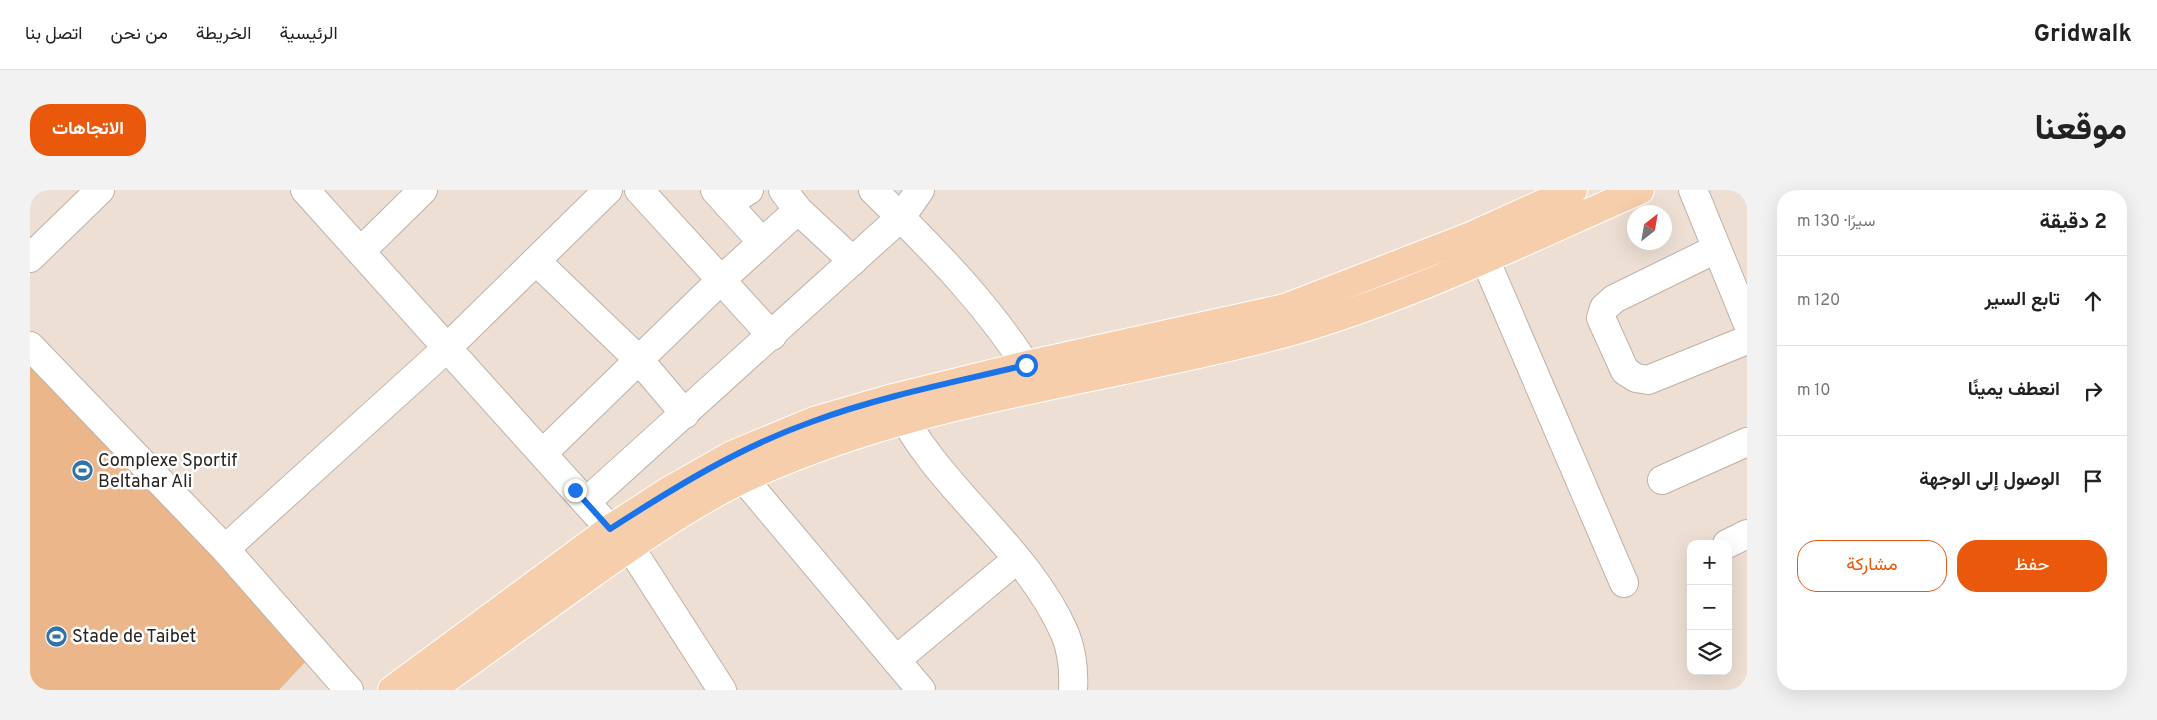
<!DOCTYPE html>
<html lang="ar">
<meta charset="utf-8">
<style>
:root{--surface:#fff;--page:#f2f2f2;--text:#222;--muted:#767676;--line:#e0e0e0;--accent:#ea580c}
body{margin:0;font-family:Overpass,Vazirmatn,sans-serif;background:var(--page);color:var(--text);direction:rtl}
.controls{position:absolute;right:15px;bottom:15px;display:grid;overflow:hidden;border-radius:10px;box-shadow:0 5px 20px #0002}
.controls button{width:45px;height:45px;display:grid;place-items:center;padding:0;border:0;border-bottom:1px solid var(--line);background:var(--surface);color:var(--text);font:25px sans-serif}
.compass{position:absolute;left:1597px;top:15px;width:45px;height:45px;border-radius:50%;background:var(--surface);box-shadow:0 5px 20px #0002;rotate:31deg}
.stop{position:absolute;width:15px;height:15px;margin:-11px;border:4px solid #1a73e8;border-radius:50%;background:#fff}
.stop.end{background:#1a73e8;border-color:#fff;box-shadow:0 1px 5px #0008}
.list{margin:0;padding:0;list-style:none}
h2{display:flex;justify-content:space-between;align-items:center;height:65px;margin:0;padding:0 20px;font-size:21px}
h2 small{font-size:16px;font-weight:400;color:var(--muted)}
.list li{display:grid;grid-template-columns:32px 1fr auto;gap:15px;align-items:center;box-sizing:border-box;height:90px;padding:0 20px;border-top:1px solid var(--line)}
.list b{display:block;font-size:19px;white-space:nowrap}
.list em{font-size:16px;font-style:normal;color:var(--muted)}
.actions{display:flex;gap:10px;padding:15px 20px}
.actions a{flex:1;padding:11px 0;border:1px solid var(--accent);border-radius:20px;text-align:center;font-size:18px;color:var(--accent)}
.actions .main{background:var(--accent);color:#fff}
.icon{flex:none;width:28px;height:28px;fill:none;stroke:currentColor;stroke-width:2;stroke-linecap:round;stroke-linejoin:round}
.map{position:relative;flex:none;width:1717px;height:500px;overflow:hidden;direction:ltr;border-radius:20px}
header{display:flex;align-items:center;gap:30px;box-sizing:border-box;height:70px;padding:0 25px;background:var(--surface);border-bottom:1px solid var(--line)}
header strong{font-size:24px}
nav{display:flex;gap:28px;margin-inline-start:auto;font-size:18px}
.intro{display:flex;align-items:center;justify-content:space-between;box-sizing:border-box;height:120px;padding:0 30px}
h1{margin:0;font-size:35px}
.button{padding:12px 22px;border-radius:20px;background:var(--accent);color:#fff;font-size:18px;font-weight:700}
main{display:flex;gap:30px;padding:0 30px}
aside{flex:1;background:var(--surface);border-radius:20px;box-shadow:0 5px 20px #0002}
.map>svg:first-child{display:block}
.grass{fill:#ebb68a}
.lines{fill:none;stroke-linecap:round;stroke-linejoin:round}
.minor-casing{stroke:#bfb1a6;stroke-width:30}
.major-casing{stroke:#fff;stroke-width:30}
.minor{stroke:#fff;stroke-width:28}
.major{stroke:#f7ceac;stroke-width:28}
.route{stroke:#1a73e8;stroke-width:6}
.labels{text-anchor:middle;stroke-width:5;stroke-linejoin:round;paint-order:stroke}
.poi-label{font-size:18px;fill:#292420;stroke:#fff;text-anchor:start}
</style>
<header>
<strong>Gridwalk</strong>
<nav><a>الرئيسية</a><a>الخريطة</a><a>من نحن</a><a>اتصل بنا</a></nav>
</header>
<div class="intro"><h1>موقعنا</h1><a class="button">الاتجاهات</a></div>
<main>
<aside>
<h2>2 دقيقة<small>سيرًا · 130 m</small></h2>
<ul class="list">
<li><svg class="icon" aria-label="ahead" viewBox="0 0 24 24"><path d="M12 20V5M6 11l6-6 6 6"/></svg><div><b>تابع السير</b></div><em>120 m</em></li>
<li><svg class="icon" aria-label="right" viewBox="0 0 24 24"><path d="M7 20v-9h11M14 6l5 5-5 5"/></svg><div><b>انعطف يمينًا</b></div><em>10 m</em></li>
<li><svg class="icon" aria-label="arrive" viewBox="0 0 24 24"><path d="M6 21V4h12l-3 4 3 4H6"/></svg><div><b>الوصول إلى الوجهة</b></div></li>
</ul>
<div class="actions"><a class="main">حفظ</a><a>مشاركة</a></div>
</aside>
<div class="map">
<svg width="1717" height="500" viewBox="0 0 1717 500">
<rect width="100%" height="100%" fill="#eddfd4"/>
<path class="grass" d="M0 168 279 468 249 500H0Z"/>
<g class="lines">
<defs>
<g id="minor">
<path d="M275 0 580 339"/>
<path d="M609 0 742 146"/>
<path d="M685 0 732 52"/>
<path d="M753 0 768 20"/>
<path d="M843 0C903 59 965 121 1008 195"/>
<path d="M1663 0 1717 132"/>
<path d="M697 14 719 0"/>
<path d="M1686 59 1584 109 1574 118 1571 128 1595 181 1606 188 1618 190 1717 150"/>
<path d="M331 61 393 0"/>
<path d="M0 68 70 0"/>
<path d="M1455 69 1594 393"/>
<path d="M506 71 610 171 655 224"/>
<path d="M0 156 195 359"/>
<path d="M864 209C905 298 996 354 1035 444 1042 461 1044 482 1043 500"/>
<path d="M513 263 691 90 768 20 823 71"/>
<path d="M714 289 891 500"/>
<path d="M1632 290 1717 252"/>
<path d="M556 312 871 27 890 0"/>
<path d="M1697 354 1717 344"/>
<path d="M600 357 692 500"/>
<path d="M866 470 986 370"/>
<path d="M319 500 195 359 418 157 578 0"/>
</g>
<g id="major">
<path d="M362 500 580 339 637 302 702 265 784 231 863 208 997 175 1255 118 1441 46 1543 0"/>
<path d="M401 500C451 464 502 427 552 391 604 354 657 316 715 288 885 208 1079 191 1259 142 1379 108 1496 50 1610 0"/>
</g>
</defs>
<use href="#minor" class="minor-casing"/>
<use href="#major" class="major-casing"/>
<use href="#minor" class="minor"/>
<use href="#major" class="major"/>
</g>
<g class="lines">
<path class="route" d="M545 300 580 339C645 297 710 257 784 231 852 206 926 192 996 175"/>
</g>
<defs>
<symbol id="stadium-disc" viewBox="-11 -11 22 22"><circle r="9.5" fill="#3173a9" stroke="#fff"/><path d="M0-5a6.5 5 0 1 0 0 10a6.5 5 0 1 0 0-10ZM-3.5-1.8h7v3.6h-7Z" fill="#fff"/></symbol>
</defs>
<g fill-rule="evenodd">
<use href="#stadium-disc" x="40" y="268" width="25" height="25"/>
<use href="#stadium-disc" x="14" y="434" width="25" height="25"/>
</g>
<g class="labels">
<g class="poi-label">
<text x="68" y="276">Complexe Sportif<tspan x="68" dy="21">Beltahar Ali</tspan></text>
<text x="42" y="452">Stade de Taibet</text>
</g>
</g>
</svg>
<div class="controls">
<button>+</button>
<button>−</button>
<button><svg class="icon" aria-label="layers" viewBox="0 0 24 24"><path d="M12 4l9 5-9 5-9-5zM3 14l9 5 9-5"/></svg></button>
</div>
<svg class="compass" viewBox="-18 -18 36 36"><path d="M0-13l5 13h-10z" fill="#e53935"/><path d="M0 13l5-13h-10z" fill="#767676"/></svg>
<div class="stop" style="left:996px;top:175px"></div>
<div class="stop end" style="left:545px;top:300px"></div>
</div>
</main>
